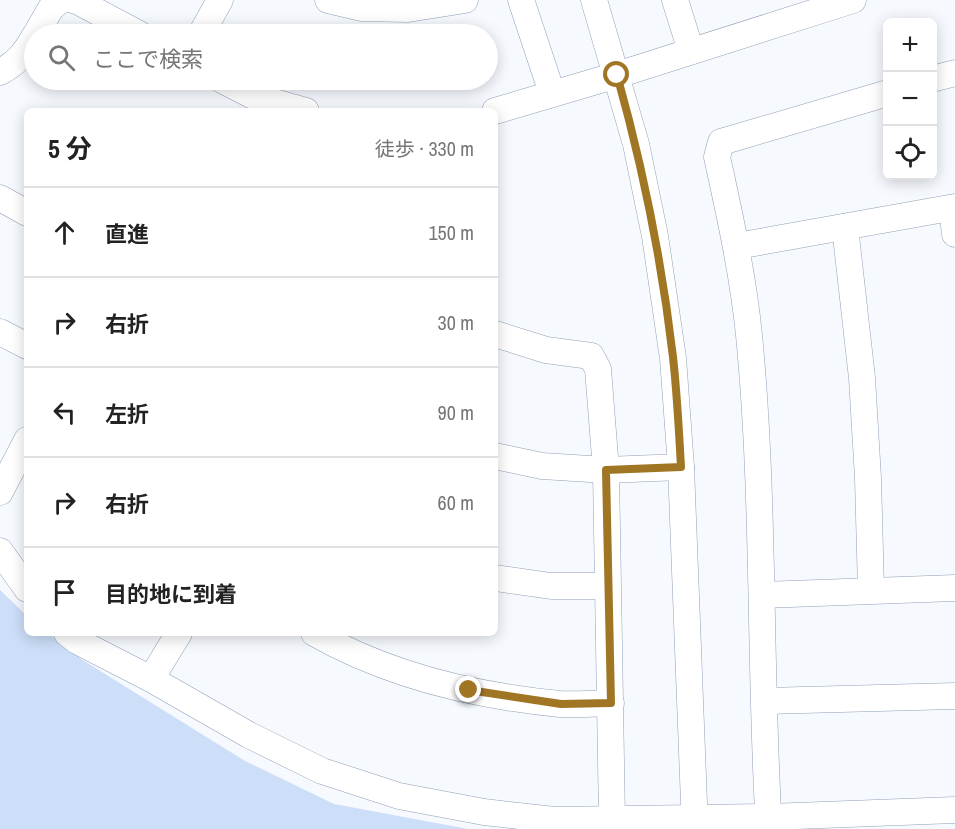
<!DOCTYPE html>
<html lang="ja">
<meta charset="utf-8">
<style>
:root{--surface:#fff;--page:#f2f2f2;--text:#222;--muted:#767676;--line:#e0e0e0}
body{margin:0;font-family:"Archivo Narrow","Noto Sans JP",sans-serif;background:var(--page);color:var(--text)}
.controls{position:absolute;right:18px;top:18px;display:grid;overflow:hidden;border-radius:9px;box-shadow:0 3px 15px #0003}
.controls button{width:54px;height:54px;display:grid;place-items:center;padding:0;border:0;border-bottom:2px solid var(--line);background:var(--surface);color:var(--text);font:30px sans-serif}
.stop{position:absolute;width:18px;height:18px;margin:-14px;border:4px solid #a07625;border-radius:50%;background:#fff}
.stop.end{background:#a07625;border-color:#fff;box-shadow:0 2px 6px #0008}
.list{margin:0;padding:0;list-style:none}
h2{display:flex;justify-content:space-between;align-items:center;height:78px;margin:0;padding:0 24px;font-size:26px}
h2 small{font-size:20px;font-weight:400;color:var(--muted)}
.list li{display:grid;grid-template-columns:39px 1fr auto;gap:18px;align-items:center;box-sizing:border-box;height:90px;padding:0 24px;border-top:2px solid var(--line)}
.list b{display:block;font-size:22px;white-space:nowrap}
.list em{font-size:20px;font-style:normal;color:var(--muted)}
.icon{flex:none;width:33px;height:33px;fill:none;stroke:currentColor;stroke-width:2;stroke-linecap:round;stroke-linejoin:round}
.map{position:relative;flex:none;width:955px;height:829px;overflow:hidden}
.search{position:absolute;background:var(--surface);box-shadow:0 3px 15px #0003;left:24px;top:24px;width:474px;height:66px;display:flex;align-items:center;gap:15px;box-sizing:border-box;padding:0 21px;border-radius:33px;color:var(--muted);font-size:22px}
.panel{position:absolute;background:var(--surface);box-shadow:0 3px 15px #0003;left:24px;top:108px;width:474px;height:528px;border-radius:9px}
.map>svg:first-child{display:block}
.green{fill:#ccdef8}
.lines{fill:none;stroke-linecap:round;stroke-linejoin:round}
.minor-casing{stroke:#91a0b6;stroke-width:27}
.minor{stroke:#fff;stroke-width:26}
.route{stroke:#a07625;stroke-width:8}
</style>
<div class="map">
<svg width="955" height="829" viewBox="0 0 955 829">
<rect width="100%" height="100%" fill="#f6f9fe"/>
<path class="green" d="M0 590 27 616V633H48L81 659 245 761 334 804 468 829H0Z"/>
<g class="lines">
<defs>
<g id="minor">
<path d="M73 0 79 2 139 34"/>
<path d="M328 0 362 8 408 9 465 0"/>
<path d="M521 0 552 93"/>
<path d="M594 0 636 144 655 236 673 358 681 467 695 829"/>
<path d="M675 0 691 51"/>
<path d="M36 34 51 8 61 0"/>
<path d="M201 34 220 0"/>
<path d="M0 72C17 63 25 53 34 37"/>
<path d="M932 79 955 73"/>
<path d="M222 80 253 96 306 111"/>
<path d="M495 111 617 75 853 0"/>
<path d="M0 198 27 213"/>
<path d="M952 208 955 234"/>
<path d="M845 227 862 378 868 478 871 590"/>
<path d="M737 246 955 207"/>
<path d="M0 332 27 346"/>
<path d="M495 334 546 350 591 356 598 369 606 470 612 819"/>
<path d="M495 456 542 466 606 470 681 467"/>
<path d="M0 492 27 440"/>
<path d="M0 551 27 589"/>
<path d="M495 578 551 586H607"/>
<path d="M762 595 955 588"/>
<path d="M67 633 77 641 151 679 249 735 322 771 399 796 484 812 554 820 769 817 955 810"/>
<path d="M314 633C388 675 476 696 560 704 577 705 594 703 611 703"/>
<path d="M151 679 179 633"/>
<path d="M765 701 955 696"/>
<path d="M769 829C759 664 765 499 749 335 743 275 730 216 717 157L721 142 888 93"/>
</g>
</defs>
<use href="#minor" class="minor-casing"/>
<use href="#minor" class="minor"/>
</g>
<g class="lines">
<path class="route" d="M469 690 561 704 611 703 606 470 681 467C679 430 677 393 673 357 662 262 643 168 617 75"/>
</g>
</svg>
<div class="controls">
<button>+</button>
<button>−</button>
<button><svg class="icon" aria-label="locate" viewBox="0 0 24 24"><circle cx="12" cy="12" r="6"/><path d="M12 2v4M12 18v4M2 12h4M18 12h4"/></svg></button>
</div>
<div class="stop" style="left:617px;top:75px"></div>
<div class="stop end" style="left:469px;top:690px"></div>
<div class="search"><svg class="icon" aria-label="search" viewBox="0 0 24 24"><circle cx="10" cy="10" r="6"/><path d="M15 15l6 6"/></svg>ここで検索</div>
<section class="panel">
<h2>5 分<small>徒歩 · 330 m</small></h2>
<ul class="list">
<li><svg class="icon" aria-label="ahead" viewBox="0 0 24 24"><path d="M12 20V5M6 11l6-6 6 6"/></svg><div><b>直進</b></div><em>150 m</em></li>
<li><svg class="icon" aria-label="right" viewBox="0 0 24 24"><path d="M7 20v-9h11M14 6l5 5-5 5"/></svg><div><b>右折</b></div><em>30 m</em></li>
<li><svg class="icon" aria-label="left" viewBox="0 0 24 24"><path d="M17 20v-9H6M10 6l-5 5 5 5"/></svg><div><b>左折</b></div><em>90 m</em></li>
<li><svg class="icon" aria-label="right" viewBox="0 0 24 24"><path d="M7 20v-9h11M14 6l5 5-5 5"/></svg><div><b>右折</b></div><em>60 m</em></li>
<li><svg class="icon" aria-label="arrive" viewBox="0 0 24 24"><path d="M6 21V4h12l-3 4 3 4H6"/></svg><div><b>目的地に到着</b></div></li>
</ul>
</section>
</div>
